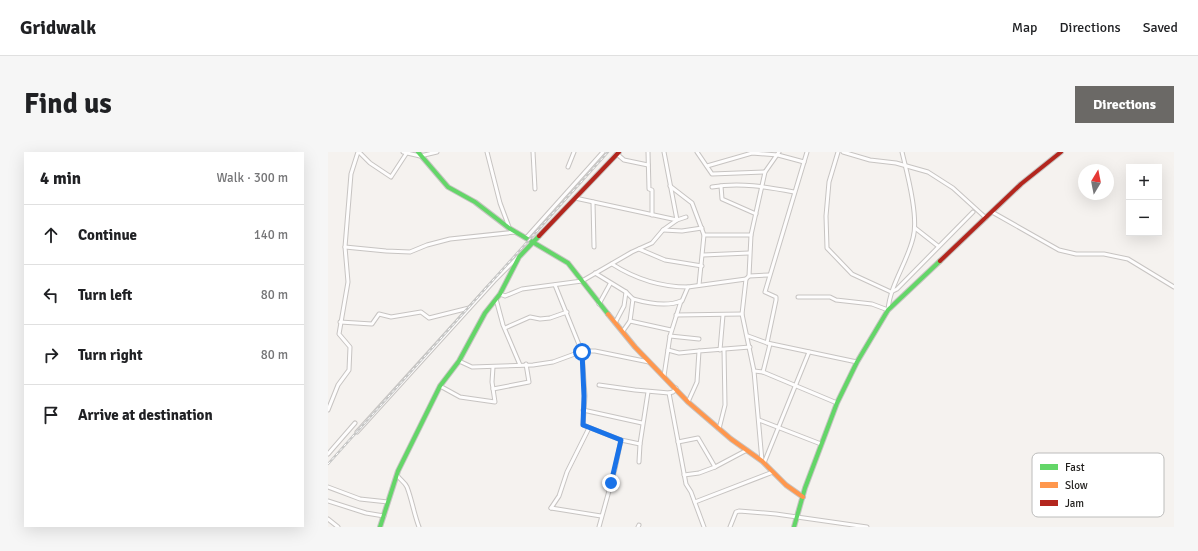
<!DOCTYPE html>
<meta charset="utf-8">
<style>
:root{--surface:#fff;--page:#f6f6f6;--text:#202124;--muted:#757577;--line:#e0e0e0;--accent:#6b6966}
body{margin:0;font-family:Signika,sans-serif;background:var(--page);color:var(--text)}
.controls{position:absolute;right:12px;top:12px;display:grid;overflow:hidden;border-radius:0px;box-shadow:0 4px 16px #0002}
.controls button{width:36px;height:36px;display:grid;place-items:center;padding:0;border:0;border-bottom:1px solid var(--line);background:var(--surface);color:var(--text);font:20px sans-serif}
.compass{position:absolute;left:750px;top:12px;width:36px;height:36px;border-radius:50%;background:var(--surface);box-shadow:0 4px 16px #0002;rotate:10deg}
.stop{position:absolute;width:12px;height:12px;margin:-9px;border:3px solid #1a73e8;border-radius:50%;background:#fff}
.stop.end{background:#1a73e8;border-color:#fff;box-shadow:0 1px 4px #0008}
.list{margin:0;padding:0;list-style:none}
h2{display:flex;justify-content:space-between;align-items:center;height:52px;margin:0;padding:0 16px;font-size:17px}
h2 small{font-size:13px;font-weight:400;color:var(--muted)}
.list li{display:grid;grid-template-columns:26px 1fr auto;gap:12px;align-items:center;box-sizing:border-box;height:60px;padding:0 16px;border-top:1px solid var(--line)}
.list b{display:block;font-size:15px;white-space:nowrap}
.list em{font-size:13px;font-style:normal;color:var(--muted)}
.icon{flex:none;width:22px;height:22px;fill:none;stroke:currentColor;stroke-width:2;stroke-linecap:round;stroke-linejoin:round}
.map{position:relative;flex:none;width:846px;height:375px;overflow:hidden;border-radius:0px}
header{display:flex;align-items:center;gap:24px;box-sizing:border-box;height:56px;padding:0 20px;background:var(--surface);border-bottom:1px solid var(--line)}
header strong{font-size:19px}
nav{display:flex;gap:22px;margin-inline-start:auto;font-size:14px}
.intro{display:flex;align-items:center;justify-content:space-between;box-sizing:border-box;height:96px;padding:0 24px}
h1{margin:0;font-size:28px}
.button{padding:10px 18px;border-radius:0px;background:var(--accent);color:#fff;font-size:14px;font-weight:700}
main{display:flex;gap:24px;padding:0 24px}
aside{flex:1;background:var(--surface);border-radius:0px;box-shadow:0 4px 16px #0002}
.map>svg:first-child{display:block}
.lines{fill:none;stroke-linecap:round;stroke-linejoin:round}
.street-casing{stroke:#c7c4c2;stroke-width:5}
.fast-casing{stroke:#c7c4c2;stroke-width:6}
.slow-casing{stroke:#c7c4c2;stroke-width:6}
.jam-casing{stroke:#c7c4c2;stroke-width:6}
.street{stroke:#fefdfd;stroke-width:3}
.fast{stroke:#63d668;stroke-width:4}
.slow{stroke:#ff974d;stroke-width:4}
.jam{stroke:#b3261e;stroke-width:4}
.rail-casing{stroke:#c6c6c5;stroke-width:2.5}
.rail{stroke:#fff;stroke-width:1;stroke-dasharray:3;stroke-linecap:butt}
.route{stroke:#1a73e8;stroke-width:5}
.key{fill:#fff;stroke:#bcbcbb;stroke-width:1}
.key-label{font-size:11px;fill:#211f1d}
</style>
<header>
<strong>Gridwalk</strong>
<nav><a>Map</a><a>Directions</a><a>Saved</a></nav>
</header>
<div class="intro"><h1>Find us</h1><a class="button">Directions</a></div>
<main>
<aside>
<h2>4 min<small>Walk · 300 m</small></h2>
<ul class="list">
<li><svg class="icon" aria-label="ahead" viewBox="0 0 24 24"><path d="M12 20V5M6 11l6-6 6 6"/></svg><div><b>Continue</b></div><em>140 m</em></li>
<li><svg class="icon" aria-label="left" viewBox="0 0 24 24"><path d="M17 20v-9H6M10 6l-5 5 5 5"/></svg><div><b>Turn left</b></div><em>80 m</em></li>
<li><svg class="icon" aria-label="right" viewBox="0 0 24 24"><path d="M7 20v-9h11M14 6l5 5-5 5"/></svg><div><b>Turn right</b></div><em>80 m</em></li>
<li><svg class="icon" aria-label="arrive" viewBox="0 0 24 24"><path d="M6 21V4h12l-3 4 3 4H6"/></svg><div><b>Arrive at destination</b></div></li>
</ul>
</aside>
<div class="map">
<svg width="846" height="375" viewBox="0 0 846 375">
<rect width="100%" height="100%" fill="#f5f2ef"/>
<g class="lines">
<defs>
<g id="street">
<path d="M31 0 42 11 63 25 78 2"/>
<path d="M75 0 92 4 109 0"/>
<path d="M159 0 172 51 181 75"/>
<path d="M205 0 207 37"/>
<path d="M320 0 321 37 324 38V63"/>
<path d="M369 0 384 22 437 20"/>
<path d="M479 0 437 140 448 145V148L439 191 529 210"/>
<path d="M510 0 501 30 498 64 499 96 524 122 563 140 569 137 645 60"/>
<path d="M515 0 542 8 568 11 600 20 625 36 658 66"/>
<path d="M289 2 296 8 320 13"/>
<path d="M379 14 424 1 450 3 476 10"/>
<path d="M240 15 246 0"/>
<path d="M342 34 364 51 376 83 371 133"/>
<path d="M393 34 394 47 428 62"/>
<path d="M384 35C412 30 439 35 466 40"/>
<path d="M247 46 349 68 358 65"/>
<path d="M265 50 266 95"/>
<path d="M664 60 731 98 748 102H776L800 107 846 135"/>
<path d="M587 76 610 94"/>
<path d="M335 78 354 79 374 76"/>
<path d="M376 83H423"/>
<path d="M198 86 275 0"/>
<path d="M17 95 58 99 82 100 99 93 122 87 188 80"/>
<path d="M311 97 337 108 374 114"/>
<path d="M375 103 421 101"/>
<path d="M284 112C306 126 333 135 360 135L354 149"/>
<path d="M267 121 298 140 305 147"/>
<path d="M421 124 441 123"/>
<path d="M227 133 254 200 257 244 255 273 293 288 312 292 320 240"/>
<path d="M360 135 418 127"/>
<path d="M172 142 177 144 194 137 254 129 304 100 324 91 335 78 349 68 336 0"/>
<path d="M470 145H502L508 148 544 152 560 158C562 133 579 111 585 86 591 65 579 21 574 0"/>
<path d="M168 147 175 173 192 213"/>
<path d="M271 152 282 132"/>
<path d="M348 163 414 162"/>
<path d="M302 169 343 178"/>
<path d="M12 170 44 172 51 162 63 165 93 160 101 166 141 156"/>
<path d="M287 171 296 154 298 140"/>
<path d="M177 176 202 165 212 167 222 166 239 160"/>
<path d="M295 179 302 169 305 147C319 151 339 155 353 149L342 184 336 224"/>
<path d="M342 184 371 187"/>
<path d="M420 184 439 191"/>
<path d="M340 198 351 201 371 199"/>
<path d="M392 198 395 163"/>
<path d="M131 209 144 215 205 213 225 210 255 199H267L321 210"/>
<path d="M426 219 435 220 509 251"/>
<path d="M435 220 442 192"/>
<path d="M271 233 307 238 341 241 345 240 348 236"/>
<path d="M112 234 132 245 167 250 164 230 165 215"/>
<path d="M165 237 201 230 198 212"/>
<path d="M341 241 358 332 363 340 376 375"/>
<path d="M360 250 369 230 371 199 422 195"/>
<path d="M0 258 10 233 21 218 22 195 11 182 20 130 17 95 23 22 30 0"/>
<path d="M255 258 314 271"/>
<path d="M431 268 493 292"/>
<path d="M391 277 397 253 396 198"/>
<path d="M29 280 166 129 190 105"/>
<path d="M350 290 370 286 387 315 419 298"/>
<path d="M0 302 27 271"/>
<path d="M434 309 426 219 414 162 418 127 421 124 423 83 437 20 451 0"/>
<path d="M311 310 312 292"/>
<path d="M436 311 481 200"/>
<path d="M69 323C72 328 77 330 79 335 84 348 86 362 91 375"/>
<path d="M356 323 371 321 387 315"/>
<path d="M0 335 32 347 60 350"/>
<path d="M0 349 38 361 56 364"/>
<path d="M367 350 445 320"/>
<path d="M223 356 231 344 239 320 261 276"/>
<path d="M223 356 273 364"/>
<path d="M0 367 10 375"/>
<path d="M271 375 287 317 293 288"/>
<path d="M310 375 311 373"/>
<path d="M402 375 408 360 411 359 448 362 539 375"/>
</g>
<g id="fast">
<path d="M90 0 120 35 147 50 181 76 240 111 280 162"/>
<path d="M52 375 70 319 112 234 131 209 157 161 172 142 191 105 211 84"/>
<path d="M466 375 477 336 509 251 529 210 560 158 612 109"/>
</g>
<path id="slow" d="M280 162 307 195 360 250 403 287 434 309 458 333 475 345"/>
<g id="jam">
<path d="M211 84 291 0"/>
<path d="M612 109 693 32 733 0"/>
</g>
</defs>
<use href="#street" class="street-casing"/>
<use href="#fast" class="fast-casing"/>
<use href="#slow" class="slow-casing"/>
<use href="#jam" class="jam-casing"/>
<use href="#street" class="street"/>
<use href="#fast" class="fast"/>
<use href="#slow" class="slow"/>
<use href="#jam" class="jam"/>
<defs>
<path id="rail" d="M0 312 280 0"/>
</defs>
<use href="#rail" class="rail-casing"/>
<use href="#rail" class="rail"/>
</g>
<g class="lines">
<path class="route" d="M254 200 256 244 255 273 293 288 283 331"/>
</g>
<rect x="704" y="301" width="132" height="64" rx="6" class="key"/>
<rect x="712" y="312" width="18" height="6" fill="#63d668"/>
<rect x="712" y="330" width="18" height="6" fill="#ff974d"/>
<rect x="712" y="348" width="18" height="6" fill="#b3261e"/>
<g class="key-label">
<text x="737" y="319">Fast</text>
<text x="737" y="337">Slow</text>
<text x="737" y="355">Jam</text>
</g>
</svg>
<div class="controls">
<button>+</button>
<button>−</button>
</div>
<svg class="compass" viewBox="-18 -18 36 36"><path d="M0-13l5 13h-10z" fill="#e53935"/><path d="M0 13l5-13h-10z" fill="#757577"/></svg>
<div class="stop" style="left:254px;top:200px"></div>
<div class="stop end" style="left:283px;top:331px"></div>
</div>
</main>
